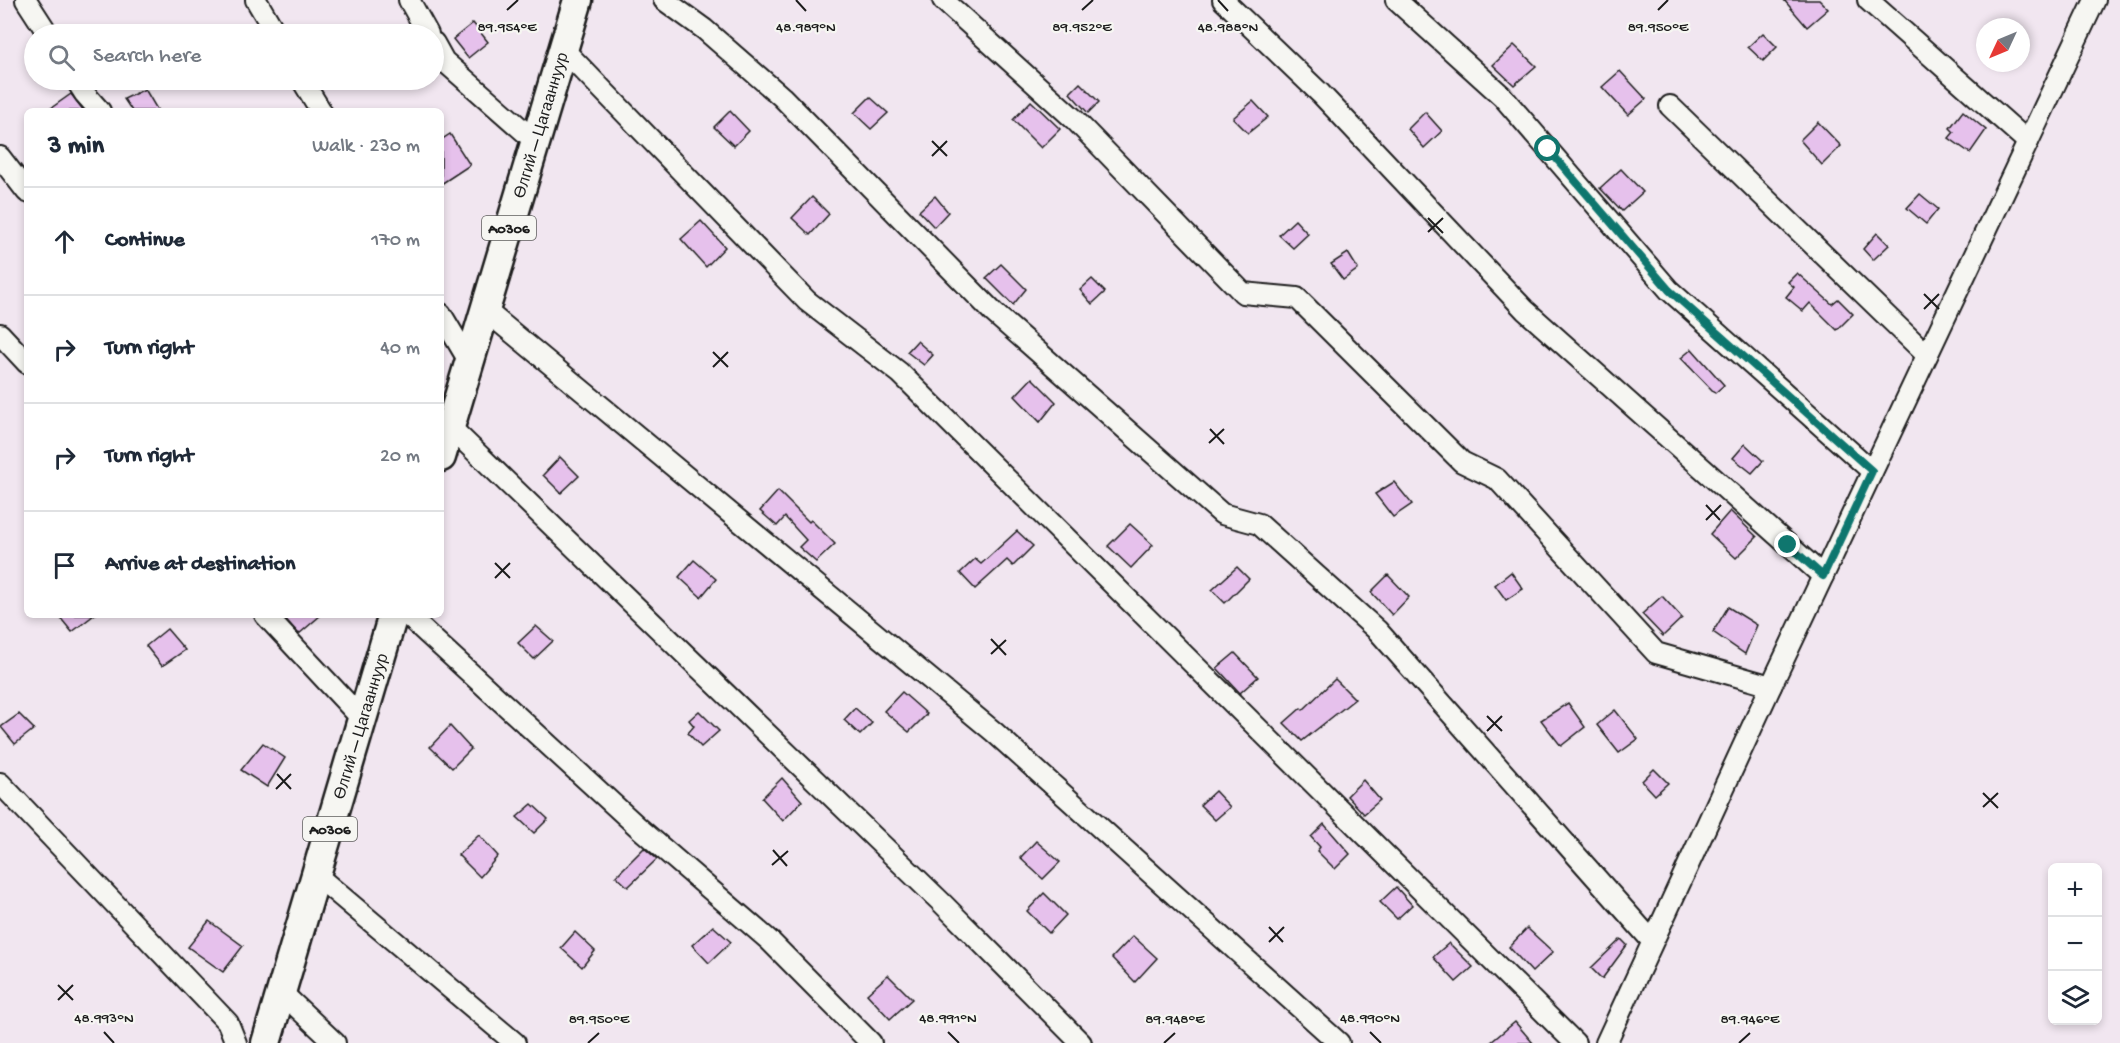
<!DOCTYPE html>
<meta charset="utf-8">
<style>
:root{--surface:#fff;--page:#f6f6f7;--text:#1f2937;--muted:#747a83;--line:#e0e1e3}
body{margin:0;font-family:"Gochi Hand",sans-serif;background:var(--page);color:var(--text)}
.controls{position:absolute;right:18px;bottom:18px;display:grid;overflow:hidden;border-radius:9px;box-shadow:0 3px 9px #0003}
.controls button{width:54px;height:54px;display:grid;place-items:center;padding:0;border:0;border-bottom:2px solid var(--line);background:var(--surface);color:var(--text);font:30px sans-serif}
.compass{position:absolute;left:1976px;top:18px;width:54px;height:54px;border-radius:50%;background:var(--surface);box-shadow:0 3px 9px #0003;rotate:226deg}
.stop{position:absolute;width:18px;height:18px;margin:-14px;border:4px solid #0f766e;border-radius:50%;background:#fff}
.stop.end{background:#0f766e;border-color:#fff;box-shadow:0 2px 6px #0008}
.list{margin:0;padding:0;list-style:none}
h2{display:flex;justify-content:space-between;align-items:center;height:78px;margin:0;padding:0 24px;font-size:26px}
h2 small{font-size:20px;font-weight:400;color:var(--muted)}
.list li{display:grid;grid-template-columns:39px 1fr auto;gap:18px;align-items:center;box-sizing:border-box;height:108px;padding:0 24px;border-top:2px solid var(--line)}
.list b{display:block;font-size:22px;white-space:nowrap}
.list em{font-size:20px;font-style:normal;color:var(--muted)}
.icon{flex:none;width:33px;height:33px;fill:none;stroke:currentColor;stroke-width:2;stroke-linecap:round;stroke-linejoin:round}
.map{position:relative;flex:none;width:2120px;height:1043px;overflow:hidden}
.search{position:absolute;background:var(--surface);box-shadow:0 3px 9px #0003;left:24px;top:24px;width:420px;height:66px;display:flex;align-items:center;gap:15px;box-sizing:border-box;padding:0 21px;border-radius:33px;color:var(--muted);font-size:22px}
.panel{position:absolute;background:var(--surface);box-shadow:0 3px 9px #0003;left:24px;top:108px;width:420px;height:510px;border-radius:9px}
.map>svg:first-child{display:block}
.building{fill:#e6c1ec;stroke:#1c1c1c;stroke-width:1.5}
.lines{fill:none;stroke-linecap:round;stroke-linejoin:round}
.minor-casing{stroke:#1c1c1c;stroke-width:24}
.highway-casing{stroke:#1c1c1c;stroke-width:33}
.minor{stroke:#f6f6f2;stroke-width:20}
.highway{stroke:#f6f6f2;stroke-width:28}
.route{stroke:#0f766e;stroke-width:8}
.ticks{fill:none;stroke:#1c1c1c;stroke-width:2}
.labels{text-anchor:middle;stroke-width:4.5;stroke-linejoin:round;paint-order:stroke}
.shield{fill:#f6f6f2;stroke:#5d5d5c;stroke-width:1.5}
.shield-label{font-size:15px;font-weight:bold;fill:#1c1c1c}
.street-label{font-size:16px;fill:#1c1c1c;stroke:#f6f6f2}
.ticks-label{font-size:15px;text-anchor:middle;fill:#1c1c1c;stroke:#f6f6f2;stroke-width:4.5;stroke-linejoin:round;paint-order:stroke}
</style>
<div class="map">
<svg width="2120" height="1043" viewBox="0 0 2120 1043">
<rect width="100%" height="100%" fill="#f1e6f0"/>
<filter id="ink" filterUnits="userSpaceOnUse"><feTurbulence type="fractalNoise" baseFrequency=".0167" numOctaves="2"/><feDisplacementMap in="SourceGraphic" scale="12" xChannelSelector="R" yChannelSelector="G"/><feConvolveMatrix kernelMatrix="1 2 1 2 8 2 1 2 1" color-interpolation-filters="sRGB"/></filter>
<g filter="url(#ink)">
<g class="building">
<path d="M1784 0H1819L1828 9 1807 27Z"/>
<path d="M473 23 488 42 468 58 453 39Z"/>
<path d="M1763 33 1777 47 1763 61 1748 47Z"/>
<path d="M1514 45 1536 66 1514 85 1493 65Z"/>
<path d="M1620 71 1646 99 1628 115 1602 87Z"/>
<path d="M1080 83 1099 102 1088 113 1070 93Z"/>
<path d="M145 89 158 111H132L124 99Z"/>
<path d="M71 94 84 111H47Z"/>
<path d="M870 97 888 113 871 129 854 113Z"/>
<path d="M1031 101 1060 129 1041 148 1013 120Z"/>
<path d="M1253 101 1268 117 1248 133 1233 118Z"/>
<path d="M730 111 749 131 734 146 714 127Z"/>
<path d="M1963 111 1986 130 1970 153 1949 138 1954 132 1950 128Z"/>
<path d="M1425 112 1442 131 1424 148 1408 129Z"/>
<path d="M1818 122 1841 146 1822 165 1800 140Z"/>
<path d="M450 134 470 165 441 184V140Z"/>
<path d="M1621 169 1643 192 1622 211 1600 188Z"/>
<path d="M1920 194 1938 209 1926 224 1907 208Z"/>
<path d="M935 196 948 212 934 227 919 211Z"/>
<path d="M812 197 829 214 810 235 792 218Z"/>
<path d="M1295 220 1308 234 1293 248 1279 235Z"/>
<path d="M701 221 725 247 706 267 681 239Z"/>
<path d="M1877 233 1889 245 1873 260 1863 249Z"/>
<path d="M1348 253 1358 269 1343 280 1331 264Z"/>
<path d="M1001 264 1026 289 1013 305 986 278Z"/>
<path d="M1797 273 1832 304 1838 299 1853 314 1837 330 1810 303 1803 311 1786 297 1794 287 1788 282Z"/>
<path d="M1092 279 1105 292 1092 304 1080 290Z"/>
<path d="M917 341 933 355 924 365 907 352Z"/>
<path d="M1692 349 1724 385 1715 393 1681 358Z"/>
<path d="M1032 378 1056 402 1040 422 1015 396Z"/>
<path d="M1745 444 1763 461 1752 473 1733 458Z"/>
<path d="M560 457 579 476 561 493 543 475Z"/>
<path d="M1394 482 1412 504 1393 517 1375 494Z"/>
<path d="M778 491 809 522 811 520 835 544 816 562 799 547 806 540 785 517 777 526 760 511Z"/>
<path d="M1730 511 1757 537 1736 558 1710 534Z"/>
<path d="M1130 524 1153 545 1131 568 1108 546Z"/>
<path d="M1017 531 1033 546 1013 566 1007 560 975 589 960 573 975 559 981 564Z"/>
<path d="M694 560 716 579 701 597 679 577Z"/>
<path d="M1237 567 1249 579 1225 603 1212 590Z"/>
<path d="M1511 572 1523 589 1506 600 1495 585Z"/>
<path d="M1388 575 1409 597 1392 615 1371 592Z"/>
<path d="M1662 596 1682 618 1663 636 1642 614Z"/>
<path d="M1728 607 1757 625 1745 654 1713 632Z"/>
<path d="M58 615H94L72 632Z"/>
<path d="M282 615H321L299 634Z"/>
<path d="M536 626 553 641 534 659 518 643Z"/>
<path d="M167 629 185 650 162 666 146 646Z"/>
<path d="M1235 653 1258 677 1240 693 1217 668Z"/>
<path d="M1335 679 1355 699 1302 741 1284 723 1301 708 1303 710Z"/>
<path d="M902 692 927 714 909 732 884 711Z"/>
<path d="M1568 703 1585 727 1561 746 1541 720Z"/>
<path d="M855 708 872 723 860 735 844 720Z"/>
<path d="M1615 710 1638 739 1619 753 1597 725Z"/>
<path d="M699 711 719 731 701 747 688 733 694 726 689 720Z"/>
<path d="M19 714 34 729 15 744 1 727Z"/>
<path d="M450 726 471 749 452 768 430 747Z"/>
<path d="M263 743 285 758 267 787 241 770Z"/>
<path d="M1654 769 1668 783 1655 795 1642 781Z"/>
<path d="M782 778 802 801 783 821 762 798Z"/>
<path d="M1363 780 1380 800 1364 814 1347 796Z"/>
<path d="M1215 791 1230 807 1215 820 1200 805Z"/>
<path d="M532 804 548 819 534 833 517 817Z"/>
<path d="M1324 824 1350 854 1335 869 1317 851 1320 847 1311 837Z"/>
<path d="M479 835 498 856 480 877 458 855Z"/>
<path d="M1036 841 1060 862 1043 879 1020 858Z"/>
<path d="M644 848 657 859 628 887 616 876Z"/>
<path d="M1396 887 1412 905 1397 919 1380 902Z"/>
<path d="M1044 893 1066 915 1049 933 1027 911Z"/>
<path d="M209 921 243 946 223 972 188 947Z"/>
<path d="M713 926 731 942 709 963 692 945Z"/>
<path d="M1527 928 1553 952 1532 972 1509 947Z"/>
<path d="M575 932 595 951 582 967 561 948Z"/>
<path d="M1133 936 1157 958 1135 982 1112 958Z"/>
<path d="M1621 939 1627 945 1602 979 1591 968Z"/>
<path d="M1449 943 1473 967 1456 982 1433 957Z"/>
<path d="M888 975 912 999 890 1019 867 994Z"/>
<path d="M1515 1022 1533 1043H1490Z"/>
</g>
<g class="lines">
<defs>
<g id="minor">
<path d="M26 0 48 34"/>
<path d="M256 0 276 34"/>
<path d="M409 0 428 34"/>
<path d="M664 0 704 29 782 97 994 313 1222 514 1259 524 1378 631 1652 941"/>
<path d="M943 0 1074 119 1243 293 1297 298 1462 462 1497 479 1656 653 1771 686"/>
<path d="M1223 0 1321 94 1525 310 1823 576"/>
<path d="M1396 0 1502 96 1669 290 1872 471"/>
<path d="M1868 0 2028 142"/>
<path d="M434 43 444 61 535 141"/>
<path d="M563 49 807 301 900 373 1575 1043"/>
<path d="M76 80 85 94 100 111"/>
<path d="M302 80 321 111"/>
<path d="M1670 106 1927 355"/>
<path d="M0 157 27 192"/>
<path d="M485 310 994 732 1339 1043"/>
<path d="M441 314 469 361"/>
<path d="M0 334 27 363"/>
<path d="M450 427 942 903 1081 1043"/>
<path d="M265 615 362 719"/>
<path d="M407 615 638 827 770 941 871 1043"/>
<path d="M0 783 228 1023 236 1043"/>
<path d="M316 875 515 1043"/>
<path d="M281 992 335 1043"/>
<path d="M1606 1043 1771 686 2095 0"/>
</g>
<g id="highway">
<path d="M441 457 578 0"/>
<path d="M266 1043 393 615"/>
</g>
</defs>
<use href="#minor" class="minor-casing"/>
<use href="#highway" class="highway-casing"/>
<use href="#minor" class="minor"/>
<use href="#highway" class="highway"/>
</g>
</g>
<g class="lines" filter="url(#ink)">
<path class="route" d="M1548 149 1669 290 1872 471 1823 576 1788 545"/>
</g>
<path class="ticks" d="M796 0 806 11M1218 0 1228 11M507 10 518 0M1082 10 1093 0M1658 10 1668 0M932 141 947 156M932 156 947 141M1428 218 1443 233M1428 232 1443 218M1924 294 1939 309M1924 309 1939 294M713 352 728 367M713 367 728 352M1210 429 1224 444M1209 443 1224 429M1706 505 1720 520M1706 520 1721 505M495 563 510 578M495 578 510 563M991 639 1006 655M991 654 1006 640M1487 716 1502 731M1487 731 1502 716M277 774 291 789M276 789 291 774M1983 793 1998 808M1983 807 1998 793M773 850 787 866M772 865 788 851M1269 927 1283 942M1269 942 1284 927M58 985 73 1000M58 1000 73 985M104 1032 114 1043M948 1032 959 1043M1370 1032 1381 1043M588 1043 599 1033M1164 1043 1175 1033M1739 1043 1750 1033"/>
<g class="labels">
<g class="shield">
<rect x="482" y="216" width="54" height="24" rx="4.5"/>
<rect x="303" y="817" width="54" height="24" rx="4.5"/>
</g>
<g class="shield-label">
<text x="509" y="233">A0306</text>
<text x="330" y="834">A0306</text>
</g>
<g class="street-label">
<text transform="translate(540 125) rotate(-73)" y="6">Өлгий — Цагааннуур</text>
<text transform="translate(360 726) rotate(-73)" y="6">Өлгий — Цагааннуур</text>
</g>
</g>
<g class="ticks-label">
<text x="507" y="31">89.954°E</text>
<text x="1082" y="31">89.952°E</text>
<text x="1658" y="31">89.950°E</text>
<text x="806" y="31">48.989°N</text>
<text x="1228" y="31">48.988°N</text>
<text x="104" y="1022">48.993°N</text>
<text x="948" y="1022">48.991°N</text>
<text x="1370" y="1022">48.990°N</text>
<text x="599" y="1023">89.950°E</text>
<text x="1175" y="1023">89.948°E</text>
<text x="1750" y="1023">89.946°E</text>
</g>
</svg>
<div class="controls">
<button>+</button>
<button>−</button>
<button><svg class="icon" aria-label="layers" viewBox="0 0 24 24"><path d="M12 4l9 5-9 5-9-5zM3 14l9 5 9-5"/></svg></button>
</div>
<svg class="compass" viewBox="-18 -18 36 36"><path d="M0-13l5 13h-10z" fill="#e53935"/><path d="M0 13l5-13h-10z" fill="#747a83"/></svg>
<div class="stop" style="left:1548px;top:149px"></div>
<div class="stop end" style="left:1788px;top:545px"></div>
<div class="search"><svg class="icon" aria-label="search" viewBox="0 0 24 24"><circle cx="10" cy="10" r="6"/><path d="M15 15l6 6"/></svg>Search here</div>
<section class="panel">
<h2>3 min<small>Walk · 230 m</small></h2>
<ul class="list">
<li><svg class="icon" aria-label="ahead" viewBox="0 0 24 24"><path d="M12 20V5M6 11l6-6 6 6"/></svg><div><b>Continue</b></div><em>170 m</em></li>
<li><svg class="icon" aria-label="right" viewBox="0 0 24 24"><path d="M7 20v-9h11M14 6l5 5-5 5"/></svg><div><b>Turn right</b></div><em>40 m</em></li>
<li><svg class="icon" aria-label="right" viewBox="0 0 24 24"><path d="M7 20v-9h11M14 6l5 5-5 5"/></svg><div><b>Turn right</b></div><em>20 m</em></li>
<li><svg class="icon" aria-label="arrive" viewBox="0 0 24 24"><path d="M6 21V4h12l-3 4 3 4H6"/></svg><div><b>Arrive at destination</b></div></li>
</ul>
</section>
</div>
